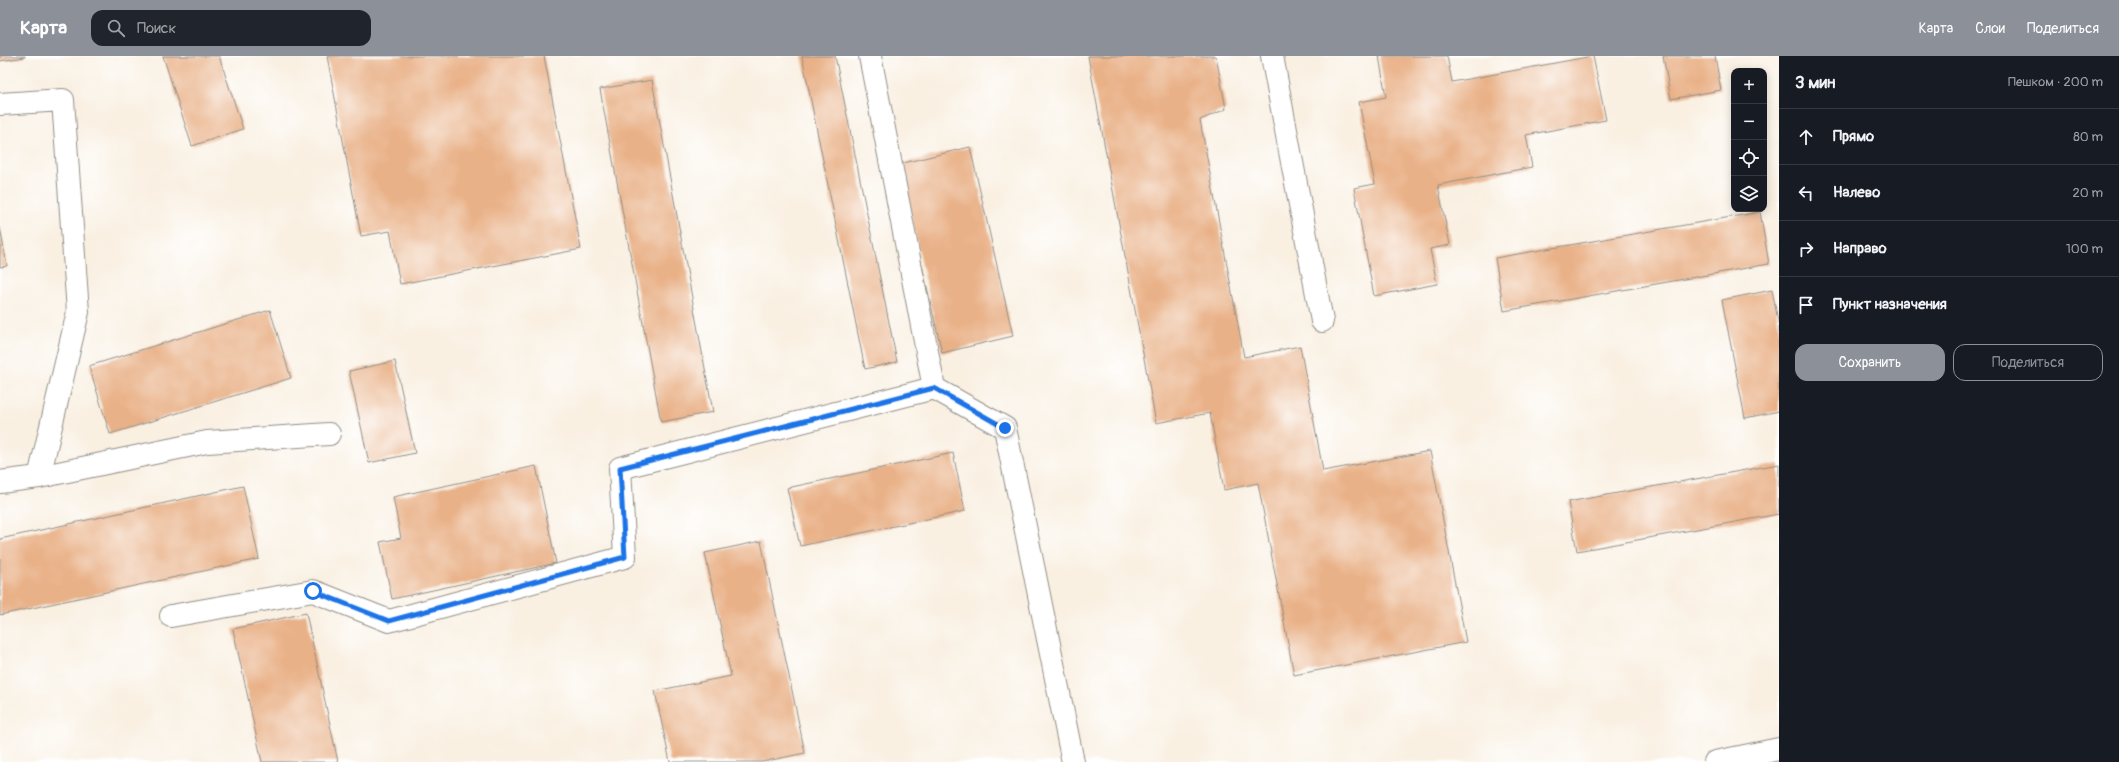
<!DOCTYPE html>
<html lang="ru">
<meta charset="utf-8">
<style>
:root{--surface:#171b24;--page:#20242c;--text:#f1f3f6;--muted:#9ea1a6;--line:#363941;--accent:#8c9099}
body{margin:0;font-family:Pangolin,sans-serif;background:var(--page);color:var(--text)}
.controls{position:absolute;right:12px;top:12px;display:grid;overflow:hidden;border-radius:8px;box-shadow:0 2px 10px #0003}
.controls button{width:36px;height:36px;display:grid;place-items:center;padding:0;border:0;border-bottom:1px solid var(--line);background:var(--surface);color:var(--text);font:20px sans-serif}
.stop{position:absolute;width:12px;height:12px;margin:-9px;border:3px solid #1a73e8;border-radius:50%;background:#fff}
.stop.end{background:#1a73e8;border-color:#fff;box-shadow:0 1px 4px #0008}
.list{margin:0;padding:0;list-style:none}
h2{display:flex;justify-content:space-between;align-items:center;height:52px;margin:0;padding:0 16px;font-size:17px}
h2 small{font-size:13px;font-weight:400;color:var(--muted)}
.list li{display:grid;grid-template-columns:26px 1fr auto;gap:12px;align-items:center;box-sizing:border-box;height:56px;padding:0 16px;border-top:1px solid var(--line)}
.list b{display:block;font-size:15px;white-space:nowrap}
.list em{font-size:13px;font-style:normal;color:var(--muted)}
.actions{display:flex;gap:8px;padding:12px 16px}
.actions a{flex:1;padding:9px 0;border:1px solid var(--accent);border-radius:12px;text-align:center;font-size:14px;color:var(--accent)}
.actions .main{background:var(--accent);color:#fff}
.icon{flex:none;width:22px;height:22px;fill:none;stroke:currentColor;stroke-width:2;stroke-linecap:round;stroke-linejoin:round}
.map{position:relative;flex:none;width:1779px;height:706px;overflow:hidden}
header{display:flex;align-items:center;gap:24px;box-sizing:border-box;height:56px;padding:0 20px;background:var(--accent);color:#fff}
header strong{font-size:19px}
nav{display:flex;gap:22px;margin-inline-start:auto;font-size:14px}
.search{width:280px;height:36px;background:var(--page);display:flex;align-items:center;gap:10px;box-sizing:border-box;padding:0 14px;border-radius:12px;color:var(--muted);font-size:15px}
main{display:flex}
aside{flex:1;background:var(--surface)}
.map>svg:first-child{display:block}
.building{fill:#e9b187}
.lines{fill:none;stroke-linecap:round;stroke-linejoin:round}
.minor-casing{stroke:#928e86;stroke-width:24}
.minor{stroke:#fff;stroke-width:22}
.route{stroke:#1a73e8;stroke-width:5}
</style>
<header>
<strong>Карта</strong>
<div class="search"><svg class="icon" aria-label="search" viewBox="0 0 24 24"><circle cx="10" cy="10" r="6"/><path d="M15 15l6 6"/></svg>Поиск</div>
<nav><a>Карта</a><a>Слои</a><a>Поделиться</a></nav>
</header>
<main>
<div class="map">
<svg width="1779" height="706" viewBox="0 0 1779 706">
<rect width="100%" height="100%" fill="#fff"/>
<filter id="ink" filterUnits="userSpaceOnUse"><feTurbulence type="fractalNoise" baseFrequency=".025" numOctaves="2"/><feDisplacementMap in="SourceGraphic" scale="8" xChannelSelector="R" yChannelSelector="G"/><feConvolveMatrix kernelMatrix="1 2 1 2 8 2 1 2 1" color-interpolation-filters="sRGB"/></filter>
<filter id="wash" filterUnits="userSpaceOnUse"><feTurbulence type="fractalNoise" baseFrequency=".012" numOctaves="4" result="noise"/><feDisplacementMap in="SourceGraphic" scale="16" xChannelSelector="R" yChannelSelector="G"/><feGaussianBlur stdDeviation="0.9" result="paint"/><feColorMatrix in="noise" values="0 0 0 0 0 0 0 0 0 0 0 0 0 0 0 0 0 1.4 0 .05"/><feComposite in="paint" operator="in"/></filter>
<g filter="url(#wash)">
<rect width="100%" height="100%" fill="#f9f0e2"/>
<g id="blocks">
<g class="building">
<path d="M0 0H25V1L0 5Z"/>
<path d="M163 0H219L243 73 192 90Z"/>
<path d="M327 0H544L581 193 400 228 390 175 361 180Z"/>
<path d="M802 0H835L897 306 865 313Z"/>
<path d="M1088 0H1216L1226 53 1200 64 1244 301 1300 290 1323 415 1430 395 1466 586 1294 619 1258 427 1224 434 1210 357 1156 367Z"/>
<path d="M1379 0H1447L1452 26 1593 0 1606 64 1526 79 1532 111 1438 129 1450 189 1430 193 1437 228 1374 240 1354 132 1375 128 1359 46 1386 41Z"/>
<path d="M1663 0H1715L1721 34 1671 43Z"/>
<path d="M652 24 713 356 661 366 600 33Z"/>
<path d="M970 91 1013 280 942 297 899 108Z"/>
<path d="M1760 156 1769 208 1504 255 1495 202Z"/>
<path d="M0 171 7 210 0 211Z"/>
<path d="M1772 234 1779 270V355L1745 362 1722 244Z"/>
<path d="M270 254 291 322 110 378 89 310Z"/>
<path d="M395 305 415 397 369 407 349 315Z"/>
<path d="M953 397 965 455 800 490 787 432Z"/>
<path d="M1779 408V458L1577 495 1568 446Z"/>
<path d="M536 410 556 507 392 543 380 486 401 482 393 441Z"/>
<path d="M243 430 259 503 0 559V483Z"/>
<path d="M761 485 805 697 762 706H670L655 635 731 620 705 497Z"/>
<path d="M306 557 338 706H262L233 573Z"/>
</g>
</g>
</g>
<g filter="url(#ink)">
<use href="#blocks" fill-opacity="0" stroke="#928e86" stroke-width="1"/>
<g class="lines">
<defs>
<g id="minor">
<path d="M870 0 934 332"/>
<path d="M1272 0 1322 265"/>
<path d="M0 48 63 44 78 256 39 421"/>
<path d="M0 426 39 421 207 386 329 378"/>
<path d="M171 560 313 535 389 565 625 501 620 412 934 332 1005 372 1073 706"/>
<path d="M1715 706 1779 693"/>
</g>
</defs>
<use href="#minor" class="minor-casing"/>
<use href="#minor" class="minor"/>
</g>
</g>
<g class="lines" filter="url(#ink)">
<path class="route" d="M313 535 389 565 625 501 620 412 934 332 1005 372"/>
</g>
</svg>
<div class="controls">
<button>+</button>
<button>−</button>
<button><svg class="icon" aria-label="locate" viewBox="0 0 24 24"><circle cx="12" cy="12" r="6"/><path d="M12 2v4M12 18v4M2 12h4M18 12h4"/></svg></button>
<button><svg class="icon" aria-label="layers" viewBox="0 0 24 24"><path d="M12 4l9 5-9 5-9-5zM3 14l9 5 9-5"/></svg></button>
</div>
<div class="stop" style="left:313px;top:535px"></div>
<div class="stop end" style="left:1005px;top:372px"></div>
</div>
<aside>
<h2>3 мин<small>Пешком · 200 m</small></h2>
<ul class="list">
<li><svg class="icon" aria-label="ahead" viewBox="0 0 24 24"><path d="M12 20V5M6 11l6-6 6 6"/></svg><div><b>Прямо</b></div><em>80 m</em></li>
<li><svg class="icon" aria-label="left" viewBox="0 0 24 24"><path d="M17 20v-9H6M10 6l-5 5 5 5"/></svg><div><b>Налево</b></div><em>20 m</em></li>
<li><svg class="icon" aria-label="right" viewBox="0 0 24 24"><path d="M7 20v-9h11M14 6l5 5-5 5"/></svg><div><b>Направо</b></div><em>100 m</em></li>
<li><svg class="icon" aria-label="arrive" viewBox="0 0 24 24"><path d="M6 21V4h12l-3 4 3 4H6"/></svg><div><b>Пункт назначения</b></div></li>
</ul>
<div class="actions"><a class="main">Сохранить</a><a>Поделиться</a></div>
</aside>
</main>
